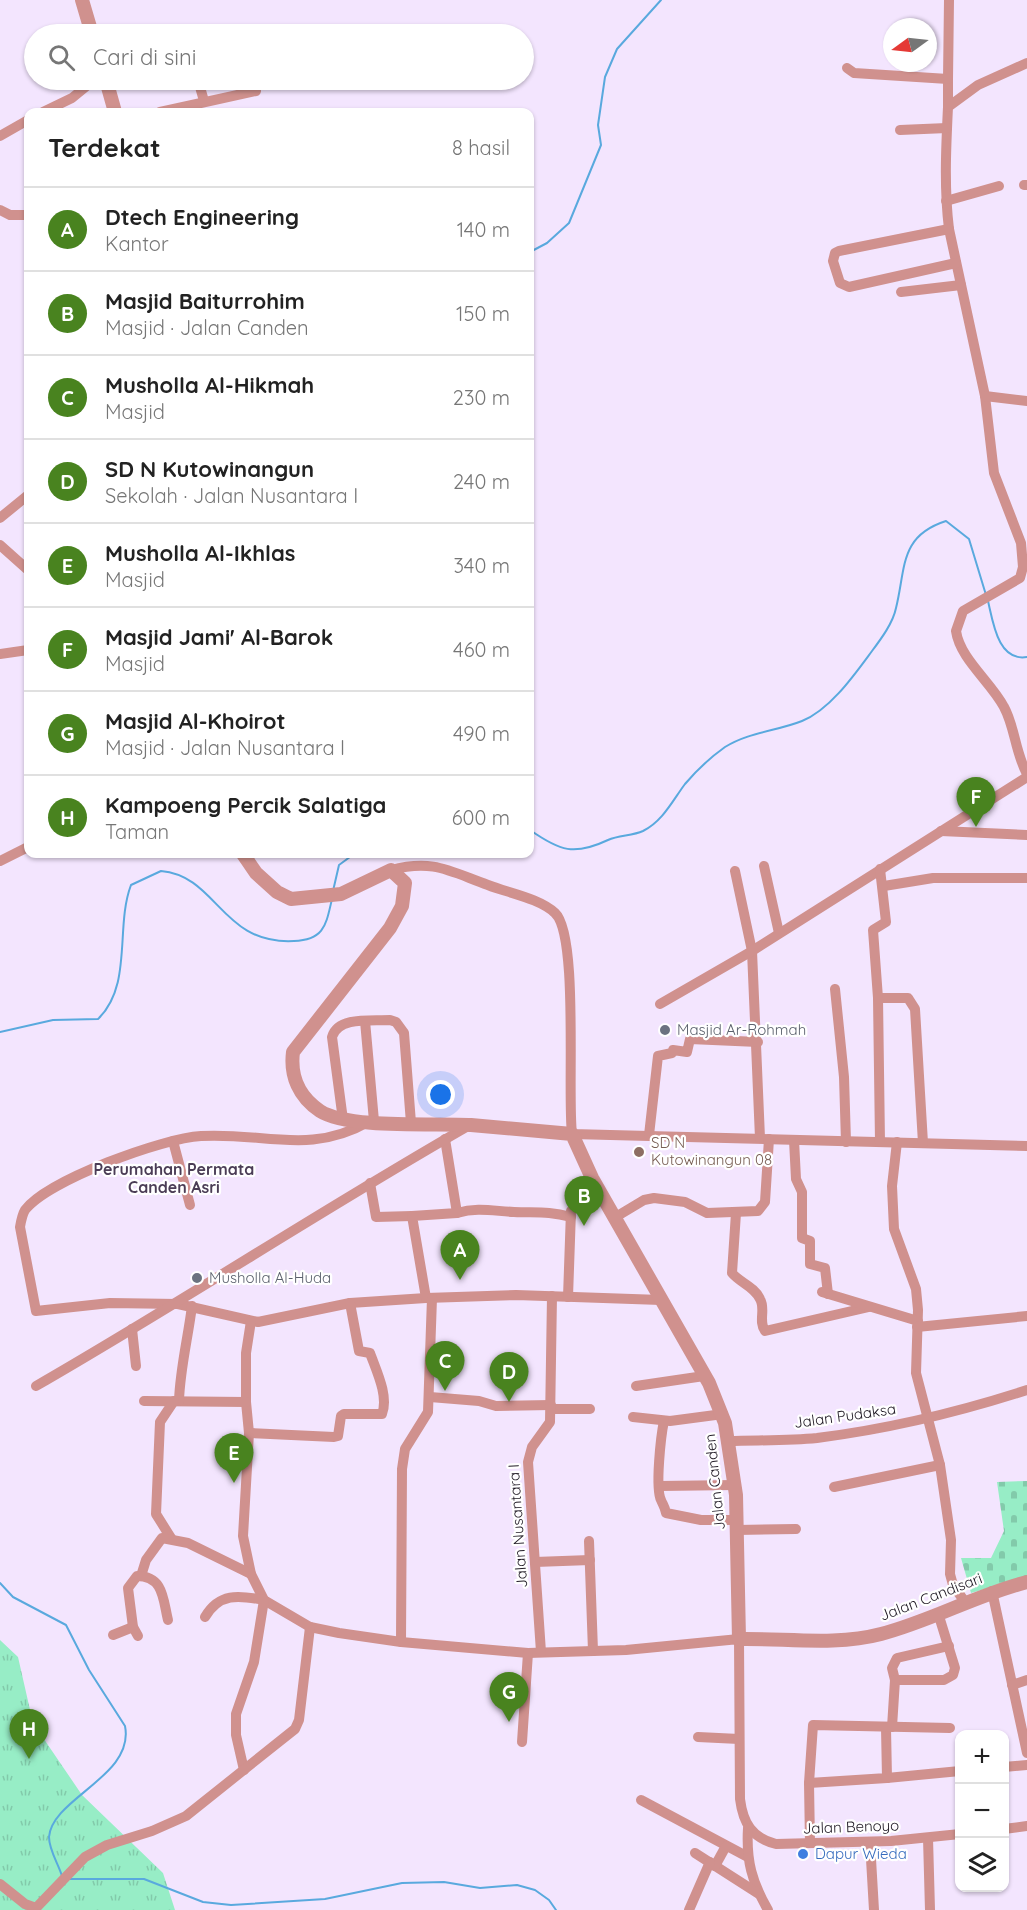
<!DOCTYPE html>
<html lang="id">
<meta charset="utf-8">
<style>
:root{--surface:#fff;--page:#f6f6f6;--text:#222;--muted:#767676;--line:#e0e0e0;--accent:#49831f}
body{margin:0;font-family:Quicksand,sans-serif;background:var(--page);color:var(--text)}
.controls{position:absolute;right:18px;bottom:18px;display:grid;overflow:hidden;border-radius:12px;box-shadow:0 2px 4px #0004}
.controls button{width:54px;height:54px;display:grid;place-items:center;padding:0;border:0;border-bottom:2px solid var(--line);background:var(--surface);color:var(--text);font:30px sans-serif}
.compass{position:absolute;left:883px;top:18px;width:54px;height:54px;border-radius:50%;background:var(--surface);box-shadow:0 2px 4px #0004;rotate:255deg}
.you{position:absolute;left:441px;top:1095px;width:21px;height:21px;margin:-15px;border:4px solid #fff;border-radius:50%;background:#1a73e8;box-shadow:0 0 0 9px #1a73e833}
.badge{display:grid;place-items:center;width:39px;height:39px;border-radius:50%;background:var(--accent);color:#fff;font-size:20px;font-weight:700}
.pin{position:absolute;translate:-50% -50px;filter:drop-shadow(0 2px 3px #0008)}
.pin::after{content:'';position:absolute;top:32px;width:21px;height:18px;background:inherit;clip-path:polygon(0 0,100% 0,50% 100%)}
.list{margin:0;padding:0;list-style:none}
h2{display:flex;justify-content:space-between;align-items:center;height:78px;margin:0;padding:0 24px;font-size:26px}
h2 small{font-size:20px;font-weight:400;color:var(--muted)}
.list li{display:grid;grid-template-columns:39px 1fr auto;gap:18px;align-items:center;box-sizing:border-box;height:84px;padding:0 24px;border-top:2px solid var(--line)}
.list b{display:block;font-size:22px;white-space:nowrap}
.list p{margin:0;font-size:20px;white-space:nowrap;color:var(--muted)}
.list em{font-size:20px;font-style:normal;color:var(--muted)}
.icon{flex:none;width:33px;height:33px;fill:none;stroke:currentColor;stroke-width:2;stroke-linecap:round;stroke-linejoin:round}
.map{position:relative;flex:none;width:1027px;height:1910px;overflow:hidden}
.search{position:absolute;background:var(--surface);box-shadow:0 2px 4px #0004;left:24px;top:24px;width:510px;height:66px;display:flex;align-items:center;gap:15px;box-sizing:border-box;padding:0 21px;border-radius:33px;color:var(--muted);font-size:22px}
.panel{position:absolute;background:var(--surface);box-shadow:0 2px 4px #0004;left:24px;top:108px;width:510px;height:750px;border-radius:12px}
.map>svg:first-child{display:block}
.cemetery{fill:url(#cemetery-stones)}
.park{fill:url(#park-tufts)}
.lines{fill:none;stroke-linecap:round;stroke-linejoin:round}
.stream{stroke:#59a9de;stroke-width:2}
.minor{stroke:#d0918e;stroke-width:10}
.tertiary{stroke:#d0918e;stroke-width:14}
.worship-dot{fill:#6b7280;stroke:#fff;stroke-width:2}
.education-dot{fill:#8d6e63;stroke:#fff;stroke-width:2}
.shop-dot{fill:#3f7fe0;stroke:#fff;stroke-width:2}
.labels{text-anchor:middle;stroke-width:4.5;stroke-linejoin:round;paint-order:stroke}
.worship-label{font-size:15px;fill:#5b616d;stroke:#fff;text-anchor:start}
.education-label{font-size:15px;fill:#785e54;stroke:#fff;text-anchor:start}
.street-label{font-size:15px;fill:#1d1722;stroke:#fff}
.shop-label{font-size:15px;fill:#366cbe;stroke:#fff;text-anchor:start}
.neighbourhood-label{font-size:16px;font-weight:bold;fill:#4b3d56;stroke:#fff}
</style>
<div class="map">
<svg width="1027" height="1910" viewBox="0 0 1027 1910">
<defs>
<pattern id="cemetery-stones" width="16" height="16" patternUnits="userSpaceOnUse" patternTransform="scale(1.5)"><rect width="16" height="16" fill="#97edc6"/><path d="M2 7V4a2 2 0 0 1 4 0v3zM10 15v-3a2 2 0 0 1 4 0v3z" fill="#82caaa"/></pattern>
<pattern id="park-tufts" width="24" height="20" patternUnits="userSpaceOnUse" patternTransform="scale(1.5)"><rect width="24" height="20" fill="#97edc6"/><path d="M3 7l-1-3M5 7V3M7 7l1-3M15 17l-1-3M17 17v-4M19 17l1-3" fill="none" stroke="#82caaa"/></pattern>
</defs>
<rect width="100%" height="100%" fill="#f3e5fe"/>
<path class="cemetery" d="M1027 1481V1577L971 1593 961 1558H991L1004 1531 997 1482Z"/>
<path class="park" d="M0 1640 18 1657 33 1723 82 1795 163 1873 175 1910H0Z"/>
<g class="lines">
<g class="stream">
<path d="M530 252 547 243 569 223 601 145 598 125 605 77 617 49 661 0"/>
<path d="M988 601C993 622 998 662 1027 657"/>
<path d="M530 830C560 851 574 856 608 840 619 835 632 836 643 831 663 821 673 800 685 784 696 771 711 757 725 747 749 732 777 731 802 721 830 710 855 674 872 651 881 639 893 623 896 608 906 568 899 536 946 521L969 539 986 595"/>
<path d="M333 891 339 865 354 854"/>
<path d="M0 1032 53 1020 98 1019C133 985 115 927 131 885L161 871C218 876 221 945 294 941 325 940 326 924 332 899"/>
<path d="M0 1583 13 1597 66 1625 89 1670 125 1726C135 1776 52 1798 49 1837 49 1850 58 1863 62 1876"/>
<path d="M70 1879H144L203 1902 231 1905 325 1899 402 1883 444 1882 480 1888 517 1885 535 1890 549 1900 556 1910"/>
</g>
<g class="minor">
<path d="M1027 63 978 85 948 107C946 148 944 188 949 229L985 396 994 473 1021 543 1023 567 1020 578 963 611 956 631C960 659 991 682 1004 707 1015 727 1015 752 1027 774"/>
<path d="M847 68 854 73 948 79V107"/>
<path d="M948 79 949 0"/>
<path d="M198 80 204 101"/>
<path d="M43 112 72 98 94 80"/>
<path d="M160 112 256 91"/>
<path d="M900 130 947 128"/>
<path d="M0 136 28 120"/>
<path d="M1024 185H1027"/>
<path d="M946 201 999 186"/>
<path d="M0 210 10 215H28"/>
<path d="M949 229 839 251 835 253 833 261 840 283 849 287 956 263"/>
<path d="M901 292 961 285"/>
<path d="M985 396 1027 401"/>
<path d="M0 518 28 495"/>
<path d="M0 545 28 570"/>
<path d="M0 654 28 650"/>
<path d="M941 831 1027 835"/>
<path d="M0 861 28 847"/>
<path d="M764 866 779 933"/>
<path d="M391 870C433 859 449 871 488 885 508 893 539 898 555 913 579 935 567 1094 572 1134L1027 1146"/>
<path d="M735 871 752 951 760 1138"/>
<path d="M884 886 933 878H1027"/>
<path d="M835 989 844 1077 846 1142"/>
<path d="M878 998H908L915 1009 923 1143"/>
<path d="M660 1004 752 951 1027 777"/>
<path d="M365 1021 374 1121"/>
<path d="M343 1120 332 1037C338 1016 372 1021 390 1020L396 1022 404 1033 411 1123"/>
<path d="M370 1121C309 1156 265 1132 201 1136 163 1138 48 1180 25 1210 22 1215 21 1221 20 1227L36 1311 110 1303 178 1304 258 1322 350 1303 426 1298 516 1295 661 1300"/>
<path d="M649 1135 658 1056 672 1053 673 1050 687 1052 690 1039 758 1042"/>
<path d="M794 1140 796 1179 802 1192V1238L810 1241V1264L825 1268 828 1294"/>
<path d="M173 1141 190 1205"/>
<path d="M880 1142 878 998 873 930 886 922 880 869"/>
<path d="M897 1142 892 1186 894 1229 916 1289 918 1310 916 1373 940 1465 951 1540 950 1574 953 1585 965 1602"/>
<path d="M370 1183 376 1217 412 1216"/>
<path d="M457 1213C477 1207 493 1211 514 1212 536 1213 548 1211 571 1217"/>
<path d="M736 1213 732 1273C740 1283 754 1286 760 1299 766 1309 758 1321 765 1331L869 1307"/>
<path d="M614 1218 644 1200 654 1198 685 1202 707 1213 758 1211 765 1202 769 1139"/>
<path d="M822 1292 918 1321"/>
<path d="M568 1297 571 1211"/>
<path d="M426 1298 412 1216 457 1213 445 1139"/>
<path d="M251 1321 246 1353V1402L249 1433 243 1536 251 1574 264 1600 310 1627 339 1633 401 1642 528 1653 626 1650 739 1639 740 1799C743 1823 752 1838 776 1844L891 1841 960 1834"/>
<path d="M917 1327 1027 1316"/>
<path d="M132 1329 136 1366"/>
<path d="M36 1386C182 1302 323 1209 470 1125"/>
<path d="M636 1386 704 1376"/>
<path d="M430 1397 479 1401 496 1406 551 1405"/>
<path d="M144 1401 246 1402"/>
<path d="M179 1401C180 1369 188 1338 192 1306"/>
<path d="M551 1409H590"/>
<path d="M633 1417 670 1421 723 1414"/>
<path d="M664 1421C661 1435 655 1488 661 1500 663 1505 665 1507 666 1513L701 1520H737"/>
<path d="M249 1433 334 1437 338 1436 341 1416 344 1414H382C389 1396 376 1370 370 1353L359 1351 350 1303"/>
<path d="M729 1441C758 1440 788 1441 817 1438 888 1429 959 1412 1027 1390"/>
<path d="M660 1486 735 1485"/>
<path d="M834 1487 940 1465"/>
<path d="M737 1530 796 1529"/>
<path d="M171 1538 156 1514 160 1422 174 1401"/>
<path d="M589 1541 593 1651"/>
<path d="M535 1562 590 1560"/>
<path d="M141 1576 146 1560 162 1538 188 1543 251 1574"/>
<path d="M992 1591 1027 1753"/>
<path d="M205 1617C219 1593 238 1595 264 1600L254 1662 236 1714V1735L244 1770"/>
<path d="M113 1635 133 1627"/>
<path d="M138 1636 133 1627 128 1588 137 1576C164 1576 163 1600 168 1620"/>
<path d="M401 1642 402 1469 405 1449 428 1412 432 1298"/>
<path d="M541 1652 528 1462 532 1447 550 1422 552 1296"/>
<path d="M895 1680 892 1668 897 1658 949 1646"/>
<path d="M1012 1685 1027 1680"/>
<path d="M892 1727 895 1680H944L953 1675 955 1668 938 1613"/>
<path d="M698 1737 739 1739"/>
<path d="M522 1742 528 1653"/>
<path d="M1004 1767 1027 1765"/>
<path d="M887 1778 960 1771"/>
<path d="M809 1783 887 1778 886 1728"/>
<path d="M641 1800 746 1856"/>
<path d="M748 1828C746 1861 752 1882 768 1910"/>
<path d="M1004 1829 1027 1826"/>
<path d="M928 1838 930 1910"/>
<path d="M870 1842 874 1910"/>
<path d="M810 1843 809 1783 813 1725 950 1728"/>
<path d="M695 1853 759 1894"/>
<path d="M715 1866 726 1846"/>
<path d="M0 1884 25 1904 36 1908 85 1857 107 1845 152 1831 186 1816 295 1729 299 1720 310 1627"/>
<path d="M689 1910 710 1862"/>
</g>
<g class="tertiary">
<path d="M82 0 92 34"/>
<path d="M106 80 115 112"/>
<path d="M243 854 256 873 277 892 291 899 341 894 391 870 405 883 402 906 390 928 293 1052C290 1076 299 1097 320 1111 348 1129 435 1123 471 1125 505 1128 539 1131 572 1134L592 1178 709 1383 725 1423 736 1495 739 1639C785 1638 836 1646 881 1634 931 1621 976 1595 1027 1582"/>
</g>
</g>
<g class="worship-dot">
<circle cx="665" cy="1030" r="6"/>
<circle cx="197" cy="1278" r="6"/>
</g>
<circle class="education-dot" cx="639" cy="1152" r="6"/>
<circle class="shop-dot" cx="803" cy="1854" r="6"/>
<g class="labels">
<g class="worship-label">
<text x="677" y="1035">Masjid Ar-Rohmah</text>
<text x="209" y="1283">Musholla Al-Huda</text>
</g>
<g class="education-label">
<text x="651" y="1148">SD N<tspan x="651" dy="17">Kutowinangun 08</tspan></text>
</g>
<g class="street-label">
<text transform="translate(845 1416) rotate(-8)" y="5">Jalan Pudaksa</text>
<text transform="translate(715 1482) rotate(-96)" y="5">Jalan Canden</text>
<text transform="translate(518 1526) rotate(-94)" y="5">Jalan Nusantara I</text>
<text transform="translate(931 1597) rotate(-21)" y="5">Jalan Candisari</text>
<text transform="translate(851 1827) rotate(-2)" y="5">Jalan Benoyo</text>
</g>
<g class="shop-label">
<text x="815" y="1859">Dapur Wieda</text>
</g>
<g class="neighbourhood-label">
<text x="174" y="1175">Perumahan Permata<tspan x="174" dy="18">Canden Asri</tspan></text>
</g>
</g>
</svg>
<div class="controls">
<button>+</button>
<button>−</button>
<button><svg class="icon" aria-label="layers" viewBox="0 0 24 24"><path d="M12 4l9 5-9 5-9-5zM3 14l9 5 9-5"/></svg></button>
</div>
<svg class="compass" viewBox="-18 -18 36 36"><path d="M0-13l5 13h-10z" fill="#e53935"/><path d="M0 13l5-13h-10z" fill="#767676"/></svg>
<div class="you"></div>
<div class="pin badge" style="left:460px;top:1280px">A</div>
<div class="pin badge" style="left:584px;top:1226px">B</div>
<div class="pin badge" style="left:445px;top:1391px">C</div>
<div class="pin badge" style="left:509px;top:1402px">D</div>
<div class="pin badge" style="left:234px;top:1483px">E</div>
<div class="pin badge" style="left:976px;top:827px">F</div>
<div class="pin badge" style="left:509px;top:1722px">G</div>
<div class="pin badge" style="left:29px;top:1759px">H</div>
<div class="search"><svg class="icon" aria-label="search" viewBox="0 0 24 24"><circle cx="10" cy="10" r="6"/><path d="M15 15l6 6"/></svg>Cari di sini</div>
<section class="panel">
<h2>Terdekat<small>8 hasil</small></h2>
<ul class="list">
<li><span class="badge">A</span><div><b>Dtech Engineering</b><p>Kantor</p></div><em>140 m</em></li>
<li><span class="badge">B</span><div><b>Masjid Baiturrohim</b><p>Masjid · Jalan Canden</p></div><em>150 m</em></li>
<li><span class="badge">C</span><div><b>Musholla Al-Hikmah</b><p>Masjid</p></div><em>230 m</em></li>
<li><span class="badge">D</span><div><b>SD N Kutowinangun</b><p>Sekolah · Jalan Nusantara I</p></div><em>240 m</em></li>
<li><span class="badge">E</span><div><b>Musholla Al-Ikhlas</b><p>Masjid</p></div><em>340 m</em></li>
<li><span class="badge">F</span><div><b>Masjid Jami' Al-Barok</b><p>Masjid</p></div><em>460 m</em></li>
<li><span class="badge">G</span><div><b>Masjid Al-Khoirot</b><p>Masjid · Jalan Nusantara I</p></div><em>490 m</em></li>
<li><span class="badge">H</span><div><b>Kampoeng Percik Salatiga</b><p>Taman</p></div><em>600 m</em></li>
</ul>
</section>
</div>
